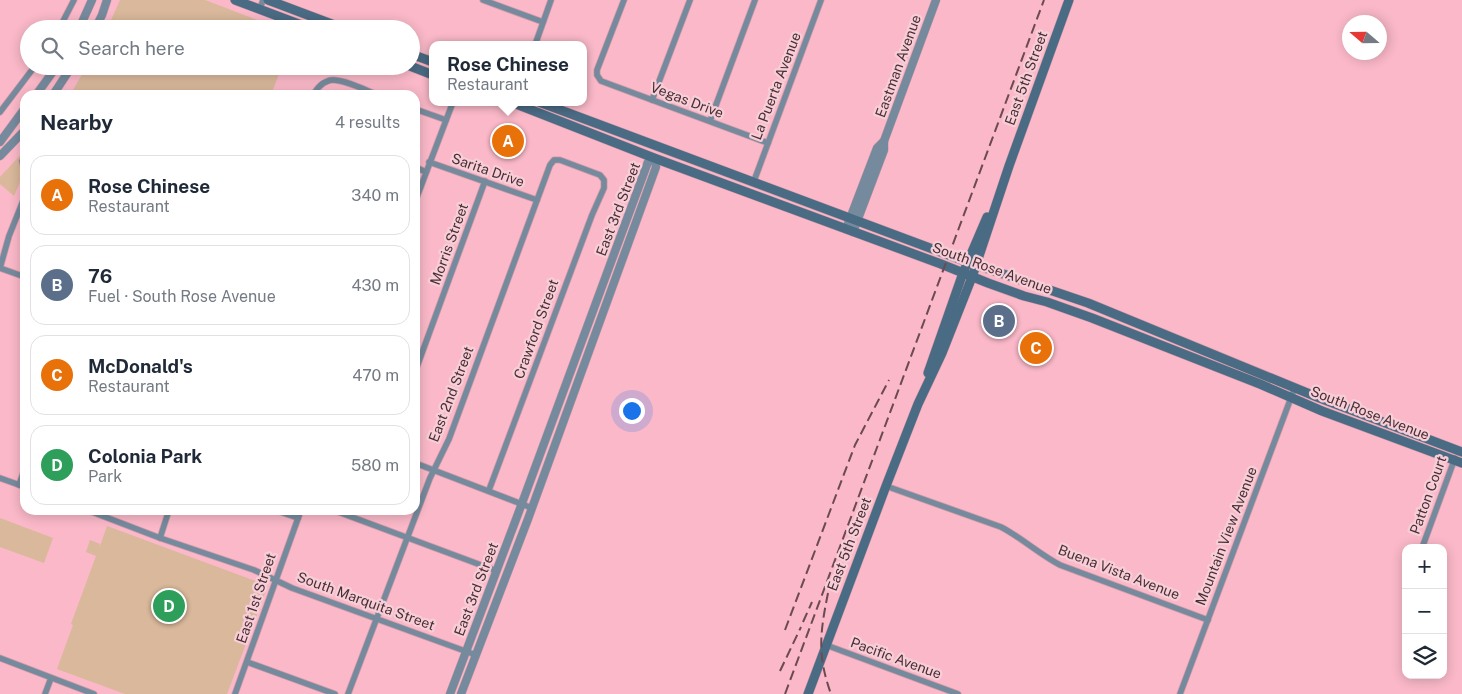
<!DOCTYPE html>
<meta charset="utf-8">
<style>
:root{--surface:#fff;--page:#f6f6f7;--text:#1f2937;--muted:#747a83;--line:#e0e1e3;--accent:#246c62}
body{margin:0;font-family:"Public Sans",sans-serif;background:var(--page);color:var(--text)}
.controls{position:absolute;right:15px;bottom:15px;display:grid;overflow:hidden;border-radius:10px;box-shadow:0 2px 12px #0003}
.controls button{width:45px;height:45px;display:grid;place-items:center;padding:0;border:0;border-bottom:1px solid var(--line);background:var(--surface);color:var(--text);font:25px sans-serif}
.compass{position:absolute;left:1342px;top:15px;width:45px;height:45px;border-radius:50%;background:var(--surface);box-shadow:0 2px 12px #0003;rotate:290deg}
.you{position:absolute;left:631px;top:410px;width:18px;height:18px;margin:-12px;border:4px solid #fff;border-radius:50%;background:#1a73e8;box-shadow:0 0 0 8px #1a73e833}
.badge{display:grid;place-items:center;width:32px;height:32px;border-radius:50%;background:var(--accent);color:#fff;font-size:16px;font-weight:700}
.pin{position:absolute;translate:-50% -50%;border:2px solid #fff;box-shadow:0 1px 5px #0006}
.popup{position:absolute;left:429px;top:41px;width:158px;height:65px;box-sizing:border-box;display:grid;place-content:center;border-radius:10px;background:var(--surface);filter:drop-shadow(0 1px 4px #0005);font-size:16px;white-space:nowrap;color:var(--muted)}
.popup b{font-size:19px;color:var(--text)}
.popup::after{content:'';position:absolute;left:50%;top:100%;margin-left:-10px;border:10px solid transparent;border-top-color:var(--surface)}
.list{margin:0;padding:0;list-style:none}
h2{display:flex;justify-content:space-between;align-items:center;height:65px;margin:0;padding:0 20px;font-size:21px}
h2 small{font-size:16px;font-weight:400;color:var(--muted)}
.list li{display:grid;grid-template-columns:32px 1fr auto;gap:15px;align-items:center;box-sizing:border-box;height:80px;margin:0 10px 10px;padding:0 10px;border:1px solid var(--line);border-radius:15px}
.list b{display:block;font-size:19px;white-space:nowrap}
.list p{margin:0;font-size:16px;white-space:nowrap;color:var(--muted)}
.list em{font-size:16px;font-style:normal;color:var(--muted)}
.icon{flex:none;width:28px;height:28px;fill:none;stroke:currentColor;stroke-width:2;stroke-linecap:round;stroke-linejoin:round}
.map{position:relative;flex:none;width:1462px;height:694px;overflow:hidden}
.search{position:absolute;background:var(--surface);box-shadow:0 2px 12px #0003;left:20px;top:20px;width:400px;height:55px;display:flex;align-items:center;gap:12px;box-sizing:border-box;padding:0 18px;border-radius:28px;color:var(--muted);font-size:19px}
.panel{position:absolute;background:var(--surface);box-shadow:0 2px 12px #0003;left:20px;top:90px;width:400px;height:425px;border-radius:15px}
.map>svg:first-child{display:block}
.green{fill:#d9b89b}
.lines{fill:none;stroke-linecap:round;stroke-linejoin:round}
.minor-casing{stroke:#d39aa8;stroke-width:7}
.tertiary-casing{stroke:#d39aa8;stroke-width:9}
.secondary-casing{stroke:#d39aa8;stroke-width:10}
.minor{stroke:#758b9d;stroke-width:5.5}
.tertiary{stroke:#758b9d;stroke-width:8}
.secondary{stroke:#4a6b84;stroke-width:9}
.rail{stroke:#6b4a51;stroke-width:2;stroke-dasharray:10 5;stroke-linecap:butt}
.labels{text-anchor:middle;stroke-width:4.5;stroke-linejoin:round;paint-order:stroke}
.street-label{font-size:14px;fill:#492f35;stroke:#f7ced7}
</style>
<div class="map">
<svg width="1462" height="694" viewBox="0 0 1462 694">
<rect width="100%" height="100%" fill="#fab8c8"/>
<g class="green">
<path d="M120 0H205L281 29H107Z"/>
<path d="M87 66H282L271 95H70Z"/>
<path d="M25 150V182H20L14 196 0 184V177Z"/>
<path d="M0 518 53 538 44 563 0 547Z"/>
<path d="M107 526 266 585 267 588 227 694H125L57 669 73 625 71 624 96 556 86 552 90 540 100 544 99 549Z"/>
</g>
<g class="lines">
<defs>
<g id="minor">
<path d="M483 0 543 22"/>
<path d="M624 0 597 70V75L601 81 768 143"/>
<path d="M260 9 263 0"/>
<path d="M59 29 74 0"/>
<path d="M535 45 551 0"/>
<path d="M313 95C317 89 321 83 328 81 338 76 367 91 378 95"/>
<path d="M652 100 690 0"/>
<path d="M415 109 446 120"/>
<path d="M0 112 35 66"/>
<path d="M710 121 755 0"/>
<path d="M25 155 22 161 25 174"/>
<path d="M429 162 537 200"/>
<path d="M415 167 426 172"/>
<path d="M754 181 821 0"/>
<path d="M25 196 9 236 0 268 25 277"/>
<path d="M415 202 453 102"/>
<path d="M415 372 485 181"/>
<path d="M415 463 532 508"/>
<path d="M0 478 25 487"/>
<path d="M19 485 25 468"/>
<path d="M886 486 1001 527C1022 538 1039 554 1060 565L1208 620"/>
<path d="M87 510 160 538 254 570 292 588 476 655"/>
<path d="M275 510 298 518"/>
<path d="M333 510 497 571"/>
<path d="M160 538 169 510"/>
<path d="M1422 548 1455 458"/>
<path d="M826 645 958 694"/>
<path d="M0 658 94 694"/>
<path d="M247 662 335 694"/>
<path d="M45 694 51 678"/>
<path d="M235 694 301 510"/>
<path d="M348 694 430 478 449 439 550 165 554 160H560L600 175 604 180V188L592 215 489 490"/>
<path d="M1180 694 1295 387"/>
</g>
<g id="tertiary">
<path d="M79 29 92 0"/>
<path d="M95 29 102 15 107 0"/>
<path d="M36 95 57 66"/>
<path d="M53 95 72 66"/>
<path d="M0 142 25 108"/>
<path d="M0 156 25 130"/>
<path d="M846 229 877 148 884 141"/>
<path d="M853 232 884 150V141L936 0"/>
<path d="M450 694 518 514 648 162 654 158"/>
<path d="M461 694 528 519 656 167 654 158"/>
</g>
<g id="secondary">
<path d="M235 0 312 29"/>
<path d="M268 0 345 29"/>
<path d="M411 54 433 62"/>
<path d="M410 66 433 75"/>
<path d="M511 102 654 158 941 264 988 283 1024 296 1047 302 1092 318 1260 384 1322 411 1462 463"/>
<path d="M539 102 962 260 1088 303 1317 397 1462 452"/>
<path d="M928 373 963 273 987 217"/>
<path d="M808 694 886 486 918 404 942 353 972 277 1009 166 1069 0"/>
</g>
</defs>
<use href="#minor" class="minor-casing"/>
<use href="#tertiary" class="tertiary-casing"/>
<use href="#secondary" class="secondary-casing"/>
<use href="#minor" class="minor"/>
<use href="#tertiary" class="tertiary"/>
<use href="#secondary" class="secondary"/>
<g class="rail">
<path d="M828 593C820 633 817 655 831 694"/>
<path d="M803 622 812 602"/>
<path d="M785 630 855 445 889 380"/>
<path d="M780 671 801 627"/>
<path d="M785 694 1044 0"/>
</g>
</g>
<g class="labels">
<g class="street-label">
<text transform="translate(898 66) rotate(-70)" y="5">Eastman Avenue</text>
<text transform="translate(1026 78) rotate(-70)" y="5">East 5th Street</text>
<text transform="translate(776 86) rotate(-69)" y="5">La Puerta Avenue</text>
<text transform="translate(687 100) rotate(21)" y="5">Vegas Drive</text>
<text transform="translate(488 170) rotate(19)" y="5">Sarita Drive</text>
<text transform="translate(618 209) rotate(-69)" y="5">East 3rd Street</text>
<text transform="translate(449 244) rotate(-70)" y="5">Morris Street</text>
<text transform="translate(992 268) rotate(20)" y="5">South Rose Avenue</text>
<text transform="translate(536 329) rotate(-70)" y="5">Crawford Street</text>
<text transform="translate(451 394) rotate(-69)" y="5">East 2nd Street</text>
<text transform="translate(1370 413) rotate(21)" y="5">South Rose Avenue</text>
<text transform="translate(1428 495) rotate(-70)" y="5">Patton Court</text>
<text transform="translate(1226 536) rotate(-69)" y="5">Mountain View Avenue</text>
<text transform="translate(849 544) rotate(-69)" y="5">East 5th Street</text>
<text transform="translate(1119 572) rotate(21)" y="5">Buena Vista Avenue</text>
<text transform="translate(476 589) rotate(-69)" y="5">East 3rd Street</text>
<text transform="translate(256 598) rotate(-71)" y="5">East 1st Street</text>
<text transform="translate(366 601) rotate(20)" y="5">South Marquita Street</text>
<text transform="translate(896 658) rotate(20)" y="5">Pacific Avenue</text>
</g>
</g>
</svg>
<div class="controls">
<button>+</button>
<button>−</button>
<button><svg class="icon" aria-label="layers" viewBox="0 0 24 24"><path d="M12 4l9 5-9 5-9-5zM3 14l9 5 9-5"/></svg></button>
</div>
<svg class="compass" viewBox="-18 -18 36 36"><path d="M0-13l5 13h-10z" fill="#e53935"/><path d="M0 13l5-13h-10z" fill="#747a83"/></svg>
<div class="you"></div>
<div class="pin badge" style="left:508px;top:141px;background:#e8710a">A</div>
<div class="popup"><b>Rose Chinese</b>Restaurant</div>
<div class="pin badge" style="left:999px;top:321px;background:#5c6f8a">B</div>
<div class="pin badge" style="left:1036px;top:348px;background:#e8710a">C</div>
<div class="pin badge" style="left:169px;top:606px;background:#2e9e5b">D</div>
<div class="search"><svg class="icon" aria-label="search" viewBox="0 0 24 24"><circle cx="10" cy="10" r="6"/><path d="M15 15l6 6"/></svg>Search here</div>
<section class="panel">
<h2>Nearby<small>4 results</small></h2>
<ul class="list">
<li><span class="badge" style="background:#e8710a">A</span><div><b>Rose Chinese</b><p>Restaurant</p></div><em>340 m</em></li>
<li><span class="badge" style="background:#5c6f8a">B</span><div><b>76</b><p>Fuel · South Rose Avenue</p></div><em>430 m</em></li>
<li><span class="badge" style="background:#e8710a">C</span><div><b>McDonald's</b><p>Restaurant</p></div><em>470 m</em></li>
<li><span class="badge" style="background:#2e9e5b">D</span><div><b>Colonia Park</b><p>Park</p></div><em>580 m</em></li>
</ul>
</section>
</div>
